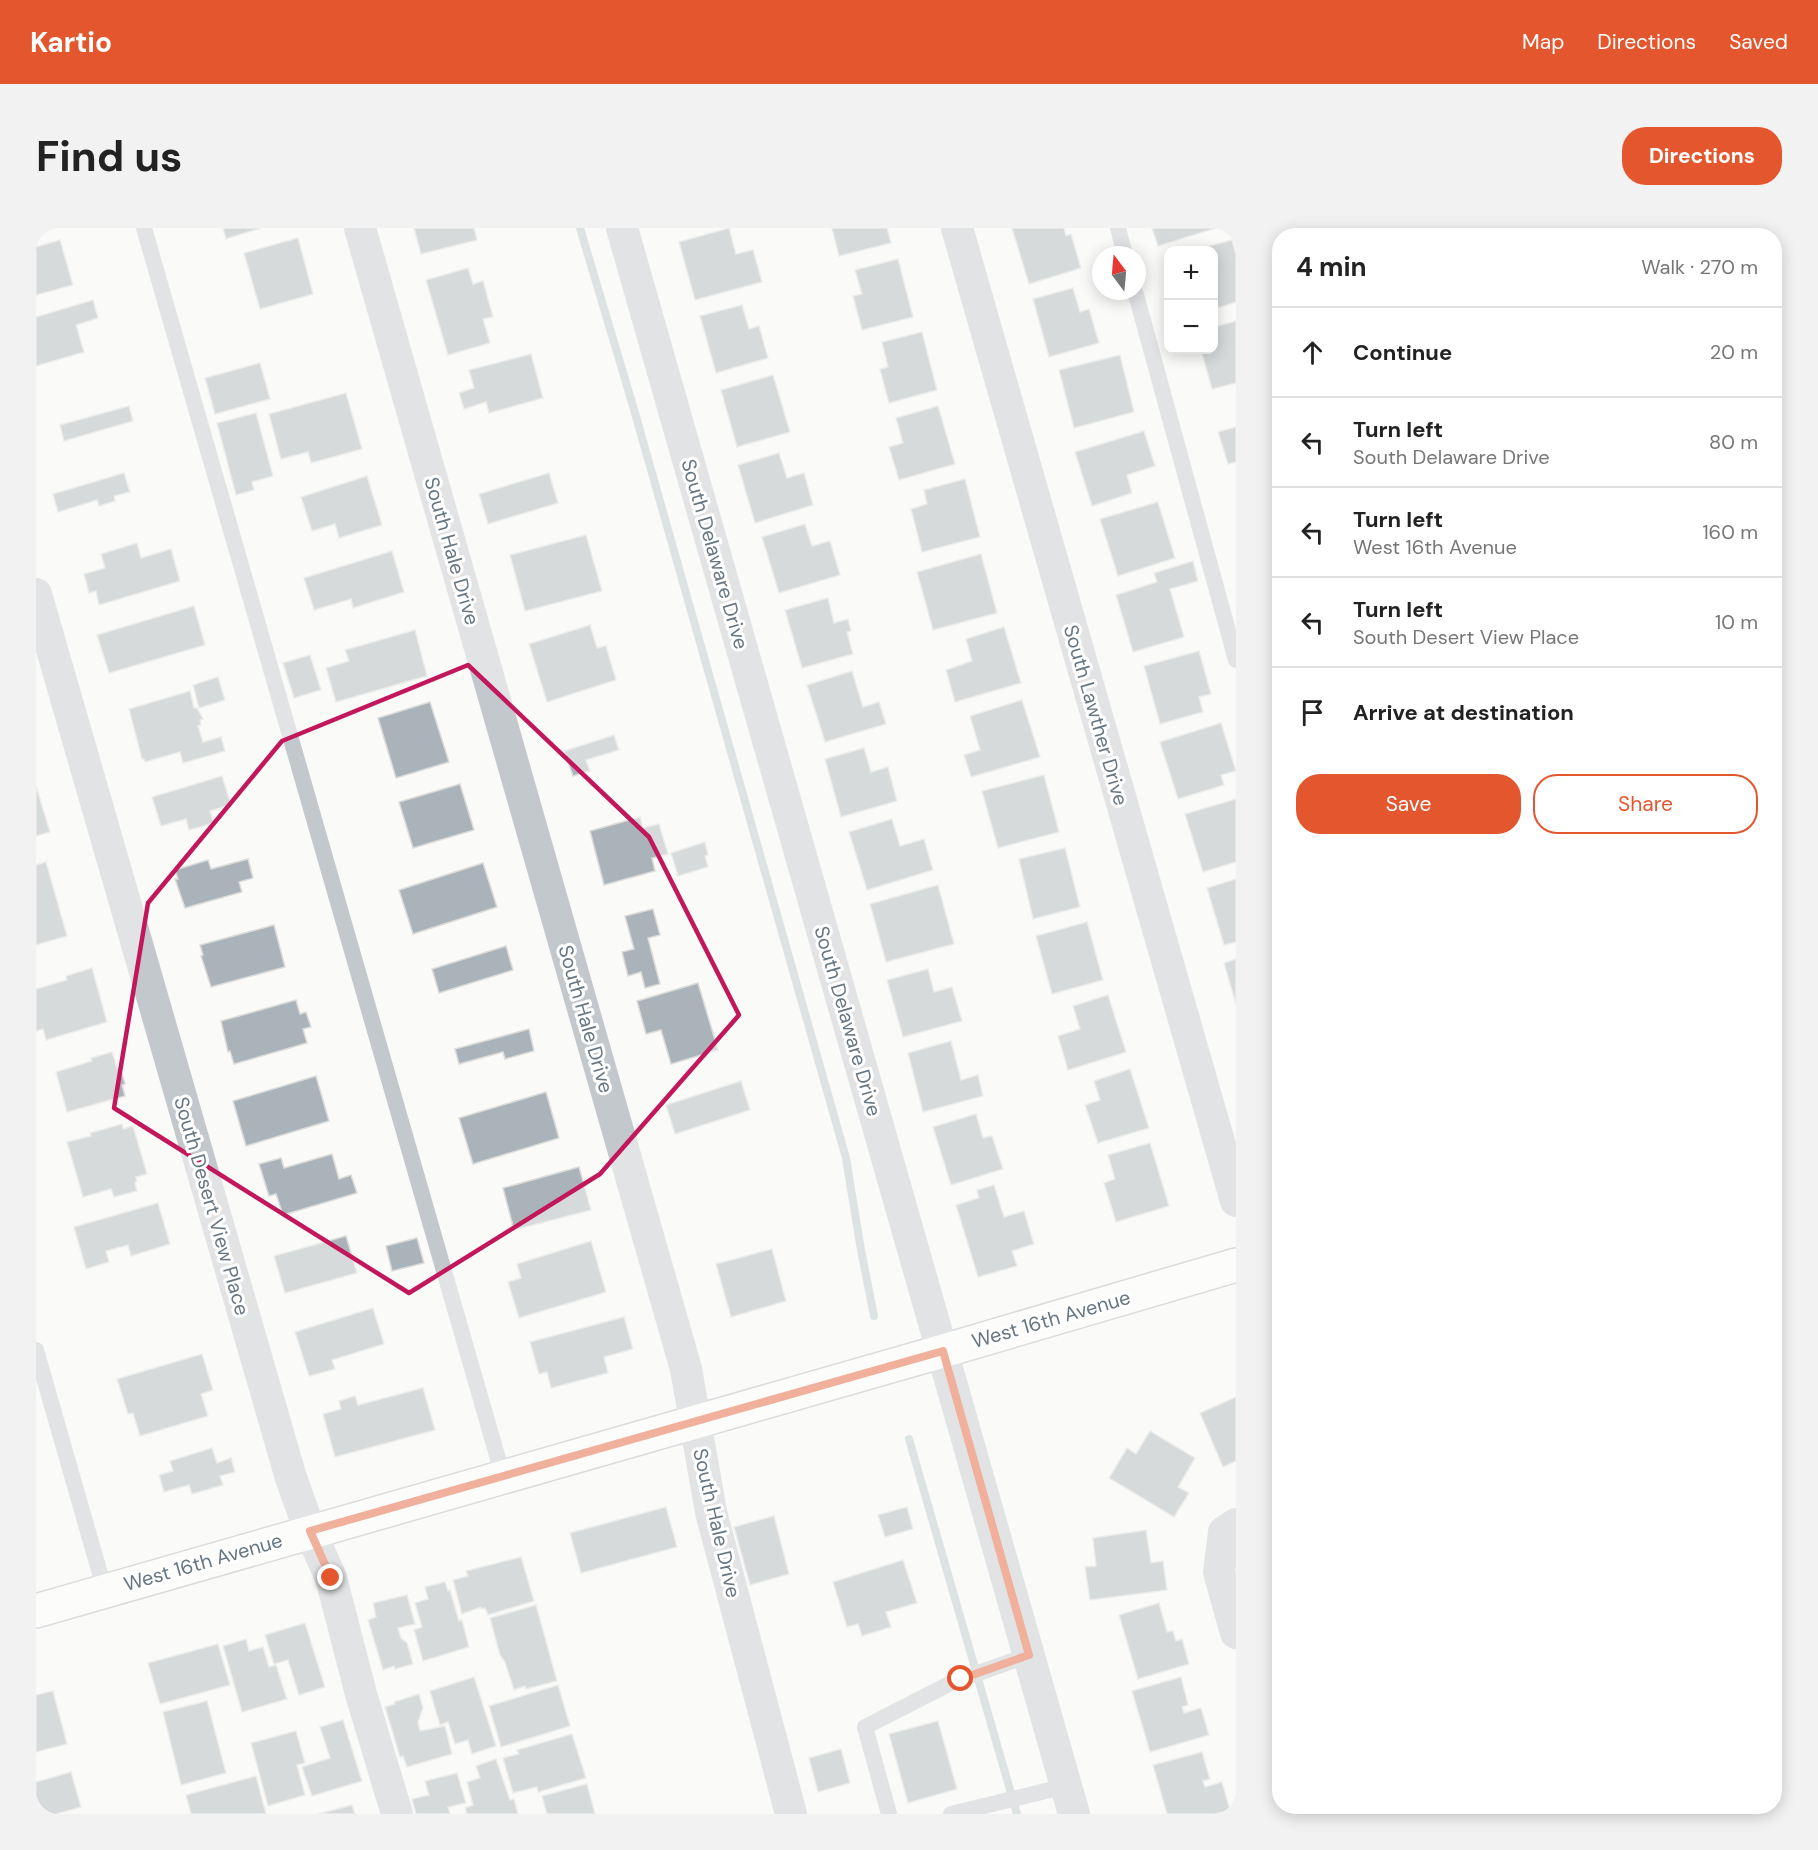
<!DOCTYPE html>
<meta charset="utf-8">
<style>
:root{--surface:#fff;--page:#f2f2f2;--text:#222;--muted:#767676;--line:#e0e0e0;--accent:#e4572e}
body{margin:0;font-family:"DM Sans",sans-serif;background:var(--page);color:var(--text)}
.controls{position:absolute;right:18px;top:18px;display:grid;overflow:hidden;border-radius:12px;box-shadow:0 3px 15px #0003}
.controls button{width:54px;height:54px;display:grid;place-items:center;padding:0;border:0;border-bottom:2px solid var(--line);background:var(--surface);color:var(--text);font:30px sans-serif}
.compass{position:absolute;left:1056px;top:18px;width:54px;height:54px;border-radius:50%;background:var(--surface);box-shadow:0 3px 15px #0003;rotate:344deg}
.stop{position:absolute;width:18px;height:18px;margin:-14px;border:4px solid #e4572e;border-radius:50%;background:#fff}
.stop.end{background:#e4572e;border-color:#fff;box-shadow:0 2px 6px #0008}
.list{margin:0;padding:0;list-style:none}
h2{display:flex;justify-content:space-between;align-items:center;height:78px;margin:0;padding:0 24px;font-size:26px}
h2 small{font-size:20px;font-weight:400;color:var(--muted)}
.list li{display:grid;grid-template-columns:39px 1fr auto;gap:18px;align-items:center;box-sizing:border-box;height:90px;padding:0 24px;border-top:2px solid var(--line)}
.list b{display:block;font-size:22px;white-space:nowrap}
.list p{margin:0;font-size:20px;white-space:nowrap;color:var(--muted)}
.list em{font-size:20px;font-style:normal;color:var(--muted)}
.actions{display:flex;gap:12px;padding:18px 24px}
.actions a{flex:1;padding:14px 0;border:2px solid var(--accent);border-radius:24px;text-align:center;font-size:21px;color:var(--accent)}
.actions .main{background:var(--accent);color:#fff}
.icon{flex:none;width:33px;height:33px;fill:none;stroke:currentColor;stroke-width:2;stroke-linecap:round;stroke-linejoin:round}
.map{position:relative;flex:none;width:1200px;height:1586px;overflow:hidden;border-radius:24px}
header{display:flex;align-items:center;gap:36px;box-sizing:border-box;height:84px;padding:0 30px;background:var(--accent);color:#fff}
header strong{font-size:28px}
nav{display:flex;gap:33px;margin-inline-start:auto;font-size:21px}
.intro{display:flex;align-items:center;justify-content:space-between;box-sizing:border-box;height:144px;padding:0 36px}
h1{margin:0;font-size:42px}
.button{padding:15px 27px;border-radius:24px;background:var(--accent);color:#fff;font-size:21px;font-weight:700}
main{display:flex;gap:36px;padding:0 36px}
aside{flex:1;background:var(--surface);border-radius:24px;box-shadow:0 3px 15px #0003}
.map>svg:first-child{display:block}
.lines{fill:none;stroke-linecap:round;stroke-linejoin:round}
.stream{stroke:#bbc7cb;stroke-width:8}
.building{fill:#aab3b9;stroke:#dcdcda;stroke-width:1.5}
.secondary-casing{stroke:#b3babf;stroke-width:36}
.lane{stroke:#c3c8cc;stroke-width:16}
.street{stroke:#c3c8cc;stroke-width:32}
.secondary{stroke:#fff;stroke-width:33}
.route{stroke:#e4572e;stroke-width:8}
.marked{fill:none;stroke:#c2185b;stroke-width:4.5;stroke-linejoin:round}
.labels{text-anchor:middle;stroke-width:6;stroke-linejoin:round;paint-order:stroke}
.street-label{font-size:20px;fill:#657683;stroke:#fff}
</style>
<header>
<strong>Kartio</strong>
<nav><a>Map</a><a>Directions</a><a>Saved</a></nav>
</header>
<div class="intro"><h1>Find us</h1><a class="button">Directions</a></div>
<main>
<div class="map">
<svg width="1200" height="1586" viewBox="0 0 1200 1586">
<rect width="100%" height="100%" fill="#fafaf8"/>
<g class="lines">
<g class="stream">
<path d="M544 0 597 178 810 930 825 1022 838 1088"/>
<path d="M873 1211 981 1586"/>
</g>
</g>
<g class="building">
<path d="M187 0H225L190 11Z"/>
<path d="M378 0H438L441 12 385 26Z"/>
<path d="M693 0 700 26 717 22 726 54 659 72 643 14Z"/>
<path d="M796 0H851L855 15 803 28Z"/>
<path d="M976 0H1028L1030 8 1035 6 1045 40 993 56Z"/>
<path d="M1116 0H1180L1122 18Z"/>
<path d="M262 10 277 66 224 81 208 25Z"/>
<path d="M24 12 37 57 0 67V19Z"/>
<path d="M1196 12 1200 27V74L1178 81V22H1158Z"/>
<path d="M862 31 877 89 826 102 817 68 826 66 819 42Z"/>
<path d="M432 40 437 56 447 53 457 89 447 91 454 115 412 127 390 52Z"/>
<path d="M1037 60 1044 84 1053 81 1063 115 1013 129 997 71Z"/>
<path d="M57 72 62 90 40 97 48 124 0 138V89Z"/>
<path d="M706 77 713 101 723 98 732 130 680 145 664 88Z"/>
<path d="M1200 93V155L1176 161 1165 122H1178V99Z"/>
<path d="M886 104 901 162 853 175 844 141 852 139 846 114Z"/>
<path d="M495 126 507 170 453 185 450 174 428 181 423 165 438 160 433 142Z"/>
<path d="M1084 127 1098 184 1038 200 1023 142Z"/>
<path d="M224 135 234 171 179 186 169 150Z"/>
<path d="M737 147 754 204 701 219 685 162Z"/>
<path d="M310 165 326 221 275 235 272 224 245 231 233 186Z"/>
<path d="M93 178 97 193 28 213 24 197Z"/>
<path d="M902 178 919 236 863 252 853 219 867 215 860 190Z"/>
<path d="M220 185 237 248 216 254 218 262 200 267 181 195Z"/>
<path d="M1200 199V234L1192 236 1182 204Z"/>
<path d="M1108 203 1119 238 1091 247 1096 265 1056 278 1039 224Z"/>
<path d="M743 225 751 250 768 245 777 277 719 295 702 237Z"/>
<path d="M88 245 94 264 78 268 79 273 63 278 61 272 22 284 17 266Z"/>
<path d="M513 245 522 275 452 296 443 266Z"/>
<path d="M331 248 346 297 303 310 299 296 276 303 265 269Z"/>
<path d="M929 251 944 309 886 324 875 281 891 276 888 262Z"/>
<path d="M1122 274 1139 330 1082 348 1064 291Z"/>
<path d="M769 296 776 318 794 313 804 347 743 365 726 309Z"/>
<path d="M550 307 566 363 489 383 474 327Z"/>
<path d="M101 315 105 330 135 321 144 353 63 377 60 363 53 365 48 346 69 340 65 326Z"/>
<path d="M356 323 368 364 317 380 315 371 278 382 268 350Z"/>
<path d="M945 326 961 385 897 402 881 344Z"/>
<path d="M1157 333 1162 353 1134 361 1148 409 1097 424 1080 367 1121 354 1118 345Z"/>
<path d="M792 370 798 395 812 391 815 403 811 404 817 426 766 440 749 382Z"/>
<path d="M158 378 169 417 73 445 61 407Z"/>
<path d="M554 397 561 420 570 418 580 452 511 474 493 416Z"/>
<path d="M968 399 985 455 919 474 910 442 936 433 930 411Z"/>
<path d="M379 402 391 448 300 474 290 440 313 433 309 422Z"/>
<path d="M1163 423 1175 466 1163 469 1167 484 1124 496 1108 438Z"/>
<path d="M274 427 285 462 258 470 247 435Z"/>
<path d="M816 443 827 479 843 474 850 496 789 514 771 457Z"/>
<path d="M182 449 189 472 163 480 157 457Z"/>
<path d="M154 463 158 480H161L167 491 164 492 165 497 162 498 167 514 185 509 189 523 147 535 144 524 109 534 108 531H106L93 481Z"/>
<path d="M986 472 1004 529 935 549 928 527 944 522 934 488Z"/>
<path d="M394 474 413 534 360 550 342 490Z"/>
<path d="M1185 495 1200 543 1185 547 1188 557 1142 571 1124 514Z"/>
<path d="M578 507 583 522 550 532 554 543 537 548 528 523Z"/>
<path d="M828 520 835 544 852 539 861 573 805 589 789 531Z"/>
<path d="M1008 547 1023 604 962 620 946 563Z"/>
<path d="M186 548 195 577 174 583 178 595 153 602 150 591 125 598 116 569Z"/>
<path d="M424 556 438 602 377 620 363 574Z"/>
<path d="M0 558 14 604 0 608Z"/>
<path d="M1200 571V634L1167 644 1149 586Z"/>
<path d="M604 589 607 600 623 596 632 626 616 630 619 643 568 657 554 603Z"/>
<path d="M856 591 864 618 888 611 897 642 831 662 813 604Z"/>
<path d="M669 614 672 627 669 628 672 639 642 648 635 625Z"/>
<path d="M1029 620 1044 679 997 691 983 631Z"/>
<path d="M212 631 217 650 203 654 206 664 149 680 139 651H142L139 642 172 632 175 641Z"/>
<path d="M10 634 31 708 0 717V637Z"/>
<path d="M447 635 461 679 377 706 363 662Z"/>
<path d="M1200 651V714L1188 717 1171 660Z"/>
<path d="M902 657 918 716 850 734 834 676Z"/>
<path d="M617 681 624 707 612 710 624 756 609 760 605 744 592 748 586 724 598 721 589 688Z"/>
<path d="M1051 694 1067 752 1016 766 1000 708Z"/>
<path d="M238 697 249 739 175 759 165 728 167 727 164 717Z"/>
<path d="M470 718 477 742 403 765 396 741Z"/>
<path d="M1200 731V776L1188 735Z"/>
<path d="M56 740 71 794 10 812 7 801 0 803V761L31 752 30 748Z"/>
<path d="M892 741 898 764 916 759 926 793 867 809 851 752Z"/>
<path d="M662 755 682 822 635 836 625 802 610 806 601 773Z"/>
<path d="M1072 767 1090 824 1032 842 1022 808 1044 801 1037 778Z"/>
<path d="M260 772 264 786 270 784 275 799 267 801 271 815 198 836 194 823 192 824 185 793Z"/>
<path d="M493 801 498 823 469 831 467 824 423 836 419 821Z"/>
<path d="M915 813 925 852 942 847 947 868 887 884 872 825Z"/>
<path d="M76 824 81 840 84 839 89 856 86 857 89 868 31 884 20 844 56 833 55 830Z"/>
<path d="M1094 841 1113 900 1062 915 1049 877 1064 872 1058 853Z"/>
<path d="M280 848 293 893 210 918 197 873Z"/>
<path d="M705 853 714 882 639 906 630 877Z"/>
<path d="M510 864 523 910 437 936 423 890Z"/>
<path d="M940 886 947 910 956 908 967 941 915 957 897 899Z"/>
<path d="M86 896 87 901 97 898 111 946 100 949 101 953 99 955 101 963 78 969 75 961 47 969 31 914 55 908 54 905Z"/>
<path d="M1114 915 1133 978 1080 994 1068 955 1079 951 1072 927Z"/>
<path d="M296 926 303 951 315 947 321 965 247 987 240 966 233 968 223 936 245 930 248 940Z"/>
<path d="M543 939 555 982 478 1002 467 960Z"/>
<path d="M958 957 968 989 988 983 998 1016 976 1023 981 1038 942 1049 920 977 943 970 941 962Z"/>
<path d="M122 975 134 1016 95 1028 92 1017 70 1023 73 1034 50 1041 38 999Z"/>
<path d="M310 1008 321 1045 249 1065 238 1028Z"/>
<path d="M381 1010 388 1035 356 1043 350 1018Z"/>
<path d="M555 1013 570 1064 483 1090 472 1054 485 1050 481 1036Z"/>
<path d="M736 1021 750 1073 695 1089 680 1036Z"/>
<path d="M337 1080 348 1116 296 1132 299 1141 273 1148 259 1104Z"/>
<path d="M588 1089 597 1121 568 1129 572 1145 515 1160 511 1144 503 1146 494 1114Z"/>
<path d="M166 1126 177 1162 165 1166 172 1188 104 1208 97 1185 92 1186 81 1151Z"/>
<path d="M387 1160 399 1202 299 1229 287 1186 305 1181 303 1173 319 1168 322 1177Z"/>
<path d="M1200 1169V1233L1187 1239 1164 1185Z"/>
<path d="M1114 1203 1159 1230 1142 1259 1153 1265 1138 1289 1073 1250 1091 1220 1100 1226Z"/>
<path d="M176 1220 181 1235 195 1230 199 1244 184 1248 187 1257 156 1266 153 1257 128 1264 123 1247 137 1243 134 1233Z"/>
<path d="M630 1279 641 1319 545 1345 534 1305Z"/>
<path d="M871 1279 877 1301 849 1309 842 1287Z"/>
<path d="M738 1288 753 1346 714 1357 698 1299Z"/>
<path d="M1110 1302 1115 1335 1127 1333 1131 1362 1054 1372 1049 1339 1060 1338 1057 1310Z"/>
<path d="M485 1329 498 1373 452 1387 449 1380 445 1381V1379L426 1386 417 1352 432 1348 430 1343Z"/>
<path d="M867 1332 881 1375 850 1384 855 1399 826 1408 822 1396 811 1399 797 1354Z"/>
<path d="M409 1354 412 1363 414 1362 423 1393 426 1392 433 1419 387 1433 378 1402 386 1399 379 1375 392 1371 389 1359Z"/>
<path d="M371 1367 379 1396 362 1400 365 1410 371 1415 377 1436 359 1441 358 1438 347 1442 332 1392 340 1389 337 1375Z"/>
<path d="M1123 1375 1131 1404 1137 1403 1140 1413 1146 1411 1153 1436 1102 1451 1083 1387Z"/>
<path d="M500 1377 521 1453 490 1461 489 1458 478 1462 469 1434 464 1427 454 1390Z"/>
<path d="M269 1395 289 1459 263 1467 252 1432 238 1436 229 1407Z"/>
<path d="M210 1411 213 1423 227 1419 233 1439 240 1437 251 1471 206 1484 187 1418Z"/>
<path d="M182 1416 194 1457 124 1476 112 1435Z"/>
<path d="M438 1449 460 1518 436 1526 432 1512 419 1516 412 1494 404 1497 394 1463Z"/>
<path d="M1145 1449 1152 1477 1146 1479 1148 1485 1165 1480 1173 1507 1114 1524 1096 1463Z"/>
<path d="M522 1457 534 1498 465 1519 453 1478Z"/>
<path d="M17 1463 31 1516 0 1524V1467Z"/>
<path d="M383 1466 387 1480 382 1494 384 1503 409 1498 416 1526 371 1539 367 1528 364 1529 349 1479 359 1476 358 1474Z"/>
<path d="M171 1473 190 1545 145 1557 127 1484Z"/>
<path d="M307 1492 326 1553 276 1568 266 1539 294 1530 284 1499Z"/>
<path d="M902 1493 921 1561 872 1575 853 1506Z"/>
<path d="M260 1503 269 1535 261 1537 269 1567 232 1578 215 1515Z"/>
<path d="M536 1506 550 1550 502 1564 501 1559 477 1565 467 1530 483 1526 481 1522Z"/>
<path d="M805 1521 814 1555 782 1564 773 1530Z"/>
<path d="M1166 1524 1174 1551 1167 1553 1169 1559 1186 1554 1194 1582 1179 1586H1131L1117 1537Z"/>
<path d="M460 1531 474 1572 478 1571 482 1586H431L429 1580 437 1577 431 1554 444 1550 440 1538Z"/>
<path d="M35 1544 45 1579 20 1586H0V1554Z"/>
<path d="M421 1545 430 1575 412 1579 414 1586H380L376 1571 393 1567 389 1553Z"/>
<path d="M220 1548 230 1586H155L150 1567Z"/>
<path d="M551 1556 559 1586H511L506 1568Z"/>
<path d="M316 1577 319 1586H282Z"/>
</g>
<g class="lines">
<defs>
<path id="secondary" d="M0 1383 907 1123 1200 1037"/>
</defs>
<use href="#secondary" class="secondary-casing"/>
<g class="lane">
<path d="M108 0 467 1248"/>
<path d="M1082 0 1089 27"/>
<path d="M1099 63 1200 432"/>
<path d="M0 1122 69 1363"/>
<path d="M853 1586 829 1499 917 1454 993 1427"/>
<path d="M915 1586 1030 1558"/>
</g>
<g class="street">
<path d="M324 0 650 1141 675 1284 755 1586"/>
<path d="M586 0 1038 1586"/>
<path d="M921 0 1200 973"/>
<path d="M0 366 255 1250 274 1303 295 1350 325 1466 361 1586"/>
<path d="M1200 1296 1188 1304 1183 1344 1200 1405"/>
</g>
<use href="#secondary" class="secondary"/>
</g>
<g class="lines">
<path class="route" d="M295 1350 274 1303 907 1123 993 1427 925 1451"/>
</g>
<path d="M0 0H1200V1586H0ZM432 437 613 609 703 787 564 946 373 1065 78 880 112 675 246 513Z" fill="#fafaf8" fill-opacity=".55" fill-rule="evenodd"/>
<path class="marked" d="M432 437 613 609 703 787 564 946 373 1065 78 880 112 675 246 513Z"/>
<g class="labels">
<g class="street-label">
<text transform="translate(416 323) rotate(74)" y="7">South Hale Drive</text>
<text transform="translate(679 326) rotate(74)" y="7">South Delaware Drive</text>
<text transform="translate(1060 487) rotate(74)" y="7">South Lawther Drive</text>
<text transform="translate(550 791) rotate(74)" y="7">South Hale Drive</text>
<text transform="translate(812 793) rotate(74)" y="7">South Delaware Drive</text>
<text transform="translate(176 978) rotate(74)" y="7">South Desert View Place</text>
<text transform="translate(1015 1091) rotate(-16)" y="7">West 16th Avenue</text>
<text transform="translate(681 1295) rotate(77)" y="7">South Hale Drive</text>
<text transform="translate(167 1334) rotate(-16)" y="7">West 16th Avenue</text>
</g>
</g>
</svg>
<div class="controls">
<button>+</button>
<button>−</button>
</div>
<svg class="compass" viewBox="-18 -18 36 36"><path d="M0-13l5 13h-10z" fill="#e53935"/><path d="M0 13l5-13h-10z" fill="#767676"/></svg>
<div class="stop" style="left:925px;top:1451px"></div>
<div class="stop end" style="left:295px;top:1350px"></div>
</div>
<aside>
<h2>4 min<small>Walk · 270 m</small></h2>
<ul class="list">
<li><svg class="icon" aria-label="ahead" viewBox="0 0 24 24"><path d="M12 20V5M6 11l6-6 6 6"/></svg><div><b>Continue</b></div><em>20 m</em></li>
<li><svg class="icon" aria-label="left" viewBox="0 0 24 24"><path d="M17 20v-9H6M10 6l-5 5 5 5"/></svg><div><b>Turn left</b><p>South Delaware Drive</p></div><em>80 m</em></li>
<li><svg class="icon" aria-label="left" viewBox="0 0 24 24"><path d="M17 20v-9H6M10 6l-5 5 5 5"/></svg><div><b>Turn left</b><p>West 16th Avenue</p></div><em>160 m</em></li>
<li><svg class="icon" aria-label="left" viewBox="0 0 24 24"><path d="M17 20v-9H6M10 6l-5 5 5 5"/></svg><div><b>Turn left</b><p>South Desert View Place</p></div><em>10 m</em></li>
<li><svg class="icon" aria-label="arrive" viewBox="0 0 24 24"><path d="M6 21V4h12l-3 4 3 4H6"/></svg><div><b>Arrive at destination</b></div></li>
</ul>
<div class="actions"><a class="main">Save</a><a>Share</a></div>
</aside>
</main>
